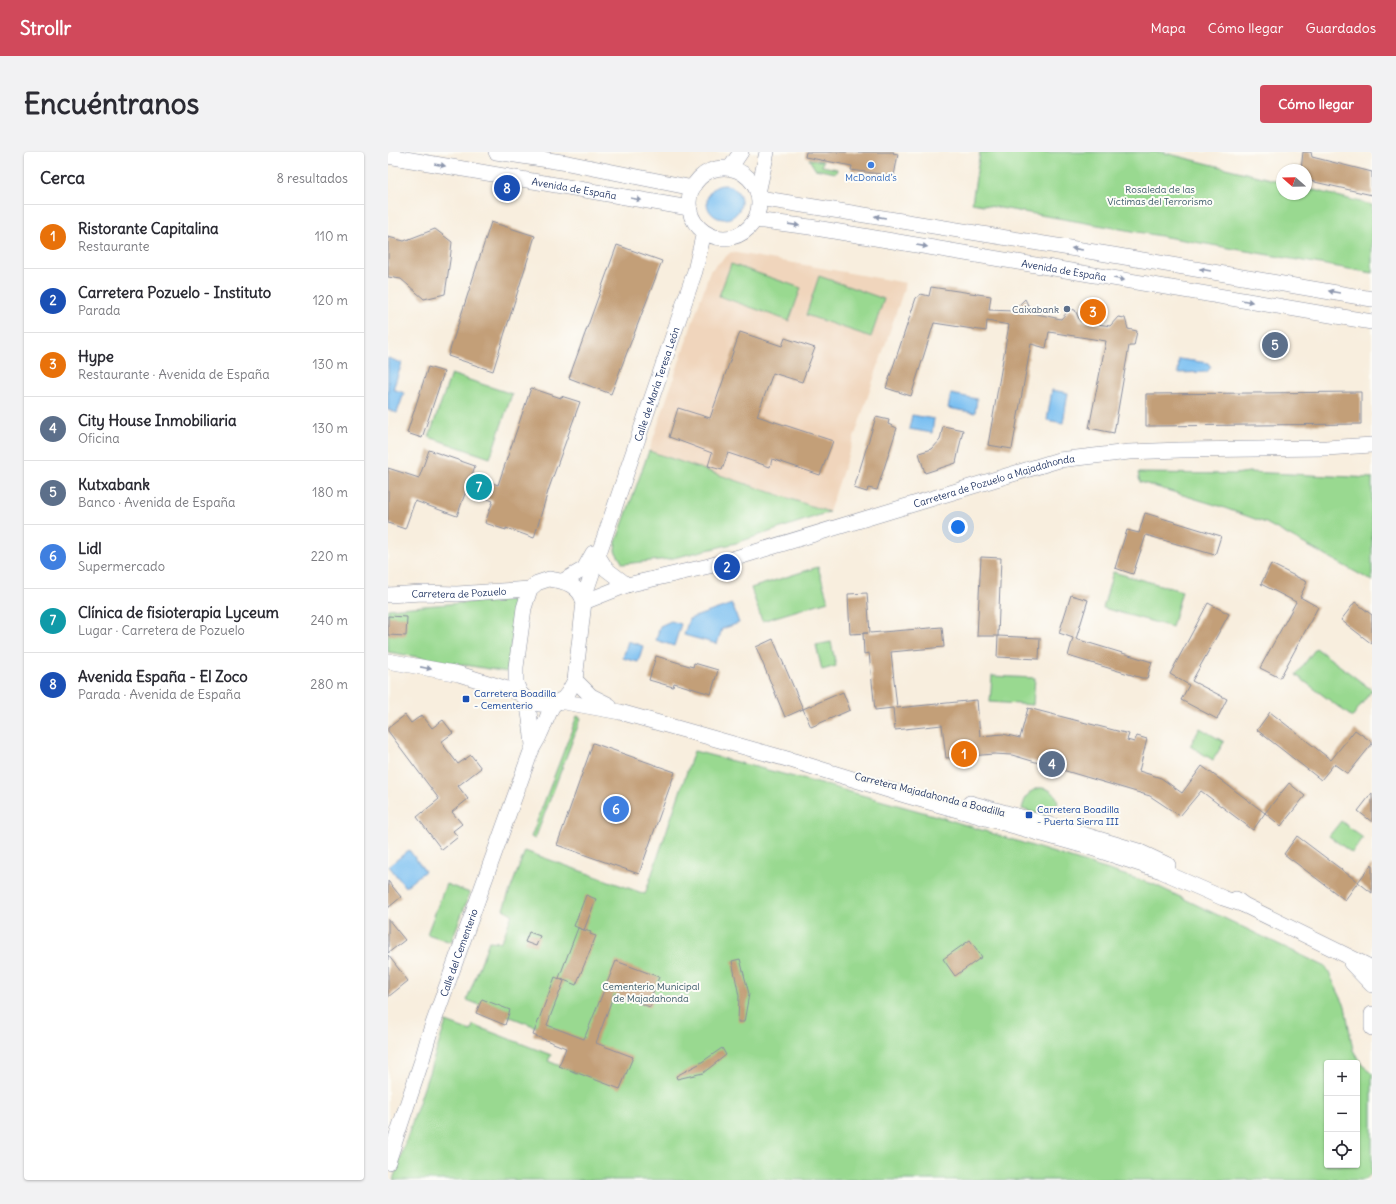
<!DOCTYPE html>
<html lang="es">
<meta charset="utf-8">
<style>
:root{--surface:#fff;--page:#f2f2f3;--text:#2b2b33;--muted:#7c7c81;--line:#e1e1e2;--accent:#d1495b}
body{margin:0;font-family:Delius,sans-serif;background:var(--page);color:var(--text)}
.controls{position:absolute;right:12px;bottom:12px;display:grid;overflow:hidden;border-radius:4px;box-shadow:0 1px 3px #0004}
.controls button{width:36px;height:36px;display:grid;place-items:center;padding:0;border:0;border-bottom:1px solid var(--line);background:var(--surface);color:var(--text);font:20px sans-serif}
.compass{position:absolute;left:888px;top:12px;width:36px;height:36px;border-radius:50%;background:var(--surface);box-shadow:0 1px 3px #0004;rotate:290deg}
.you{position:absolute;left:570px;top:375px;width:14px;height:14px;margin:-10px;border:3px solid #fff;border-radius:50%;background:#1a73e8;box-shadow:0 0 0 6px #1a73e833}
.badge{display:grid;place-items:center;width:26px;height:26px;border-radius:50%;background:var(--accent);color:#fff;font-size:13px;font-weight:700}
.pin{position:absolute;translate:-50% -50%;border:2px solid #fff;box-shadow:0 1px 4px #0006}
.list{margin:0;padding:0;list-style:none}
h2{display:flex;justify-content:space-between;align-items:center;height:52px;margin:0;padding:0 16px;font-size:17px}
h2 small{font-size:13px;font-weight:400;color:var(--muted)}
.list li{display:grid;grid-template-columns:26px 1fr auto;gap:12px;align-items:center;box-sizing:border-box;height:64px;padding:0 16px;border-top:1px solid var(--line)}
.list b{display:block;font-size:15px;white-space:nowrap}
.list p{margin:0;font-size:13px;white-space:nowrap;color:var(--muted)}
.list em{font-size:13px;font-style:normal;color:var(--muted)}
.icon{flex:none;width:22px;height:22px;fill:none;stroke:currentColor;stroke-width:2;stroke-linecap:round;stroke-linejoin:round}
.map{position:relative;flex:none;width:984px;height:1028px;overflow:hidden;border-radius:4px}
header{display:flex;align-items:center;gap:24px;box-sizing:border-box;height:56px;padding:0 20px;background:var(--accent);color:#fff}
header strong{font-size:19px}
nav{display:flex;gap:22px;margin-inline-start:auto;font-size:14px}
.intro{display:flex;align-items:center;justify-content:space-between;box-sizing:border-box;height:96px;padding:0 24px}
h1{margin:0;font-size:28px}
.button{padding:10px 18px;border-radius:4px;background:var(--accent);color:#fff;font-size:14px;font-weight:700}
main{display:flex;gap:24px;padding:0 24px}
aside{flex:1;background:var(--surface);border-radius:4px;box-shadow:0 1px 3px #0004}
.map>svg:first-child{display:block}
.built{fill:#f0d5bc}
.green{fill:#99d990;stroke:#5a8477;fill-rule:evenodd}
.water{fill:#7abff1;stroke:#4a77a8}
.building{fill:#c39f78}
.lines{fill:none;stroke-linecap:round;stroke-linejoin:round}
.minor-casing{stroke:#8a8e9e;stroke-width:16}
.minor{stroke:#fff;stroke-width:15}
.oneway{fill:#8d97ae}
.shop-dot{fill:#3f7fe0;stroke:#fdfcf7;stroke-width:1.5}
.service-dot{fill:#5c6f8a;stroke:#fdfcf7;stroke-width:1.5}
.transit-dot{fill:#1a4fb4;stroke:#fdfcf7;stroke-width:1.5}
.labels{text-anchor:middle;stroke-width:4;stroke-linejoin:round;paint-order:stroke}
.shop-label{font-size:10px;fill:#366cbe;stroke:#fdfcf7}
.street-label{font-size:10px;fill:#1b2f5e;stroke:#fdfcf7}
.park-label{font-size:10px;fill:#3a5a6a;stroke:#fdfcf7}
.service-label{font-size:10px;fill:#4e5e75;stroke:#fdfcf7;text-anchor:end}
.transit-label{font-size:10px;fill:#164399;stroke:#fdfcf7;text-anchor:start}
</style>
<header>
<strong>Strollr</strong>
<nav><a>Mapa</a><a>Cómo llegar</a><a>Guardados</a></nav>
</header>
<div class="intro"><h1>Encuéntranos</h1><a class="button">Cómo llegar</a></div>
<main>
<aside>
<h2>Cerca<small>8 resultados</small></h2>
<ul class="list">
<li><span class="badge" style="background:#e8710a">1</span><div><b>Ristorante Capitalina</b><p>Restaurante</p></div><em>110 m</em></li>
<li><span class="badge" style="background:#1a4fb4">2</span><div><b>Carretera Pozuelo - Instituto</b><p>Parada</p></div><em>120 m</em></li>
<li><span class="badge" style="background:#e8710a">3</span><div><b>Hype</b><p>Restaurante · Avenida de España</p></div><em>130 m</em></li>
<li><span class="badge" style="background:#5c6f8a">4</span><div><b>City House Inmobiliaria</b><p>Oficina</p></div><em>130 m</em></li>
<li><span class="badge" style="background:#5c6f8a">5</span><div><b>Kutxabank</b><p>Banco · Avenida de España</p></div><em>180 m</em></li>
<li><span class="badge" style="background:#3f7fe0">6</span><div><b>Lidl</b><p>Supermercado</p></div><em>220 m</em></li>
<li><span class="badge" style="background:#0f9aa8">7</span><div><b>Clínica de fisioterapia Lyceum</b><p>Lugar · Carretera de Pozuelo</p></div><em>240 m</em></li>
<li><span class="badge" style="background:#1a4fb4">8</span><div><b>Avenida España - El Zoco</b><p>Parada · Avenida de España</p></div><em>280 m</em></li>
</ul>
</aside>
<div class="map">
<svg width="984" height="1028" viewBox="0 0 984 1028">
<rect width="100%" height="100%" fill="#fdfcf7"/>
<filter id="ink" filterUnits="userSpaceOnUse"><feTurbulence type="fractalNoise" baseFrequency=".025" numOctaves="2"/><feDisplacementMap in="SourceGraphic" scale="8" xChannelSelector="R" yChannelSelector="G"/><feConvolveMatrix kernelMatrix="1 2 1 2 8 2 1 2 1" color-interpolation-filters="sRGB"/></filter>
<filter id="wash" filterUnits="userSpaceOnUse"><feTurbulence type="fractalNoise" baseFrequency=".012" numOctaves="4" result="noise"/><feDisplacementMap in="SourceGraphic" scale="16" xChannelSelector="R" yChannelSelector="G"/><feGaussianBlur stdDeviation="0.9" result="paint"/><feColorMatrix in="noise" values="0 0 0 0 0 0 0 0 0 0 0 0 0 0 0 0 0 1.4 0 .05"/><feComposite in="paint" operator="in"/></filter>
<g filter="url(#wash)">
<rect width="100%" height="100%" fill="#f8eede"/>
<path class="built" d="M343 100 518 131 441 360 261 299 322 119Z"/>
<g class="green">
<path d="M592 0H773L894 30V42H918V36L984 53V121L584 51Z"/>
<path d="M421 7 435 9 434 14 449 17 448 21 427 17Z"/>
<path d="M343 112 413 136 401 169 331 144Z"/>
<path d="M431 124 496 147 483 185 418 163Z"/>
<path d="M63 222 124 242 102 306 41 285Z"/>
<path d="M261 299 441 360 348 391 281 407 235 412 227 399 228 390Z"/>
<path d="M861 320 984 326V429L878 371 831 354 752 330 750 321 847 322Z"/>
<path d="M430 415 440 449 374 469 363 436Z"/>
<path d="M725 420 794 439 784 475 715 456Z"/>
<path d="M121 447 129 451 119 520 0 500V457Z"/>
<path d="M443 490 448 514 434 518 428 493Z"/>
<path d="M928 496 984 538 964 565 908 523Z"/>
<path d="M604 524 647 526 645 553 602 550Z"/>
<path d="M189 564 193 566 147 687 143 685Z"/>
<path d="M812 576 836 590 825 608 802 594Z"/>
<path d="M306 599 441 634 549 664 765 732 938 815 957 854 965 898 974 913 984 921V1021L977 1028H5L58 870 83 879 85 873 163 903 160 909 189 921 196 903 151 876 79 848 101 789 112 790 116 784 124 762 115 757 137 699 257 742ZM939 911H969V1013H939Z"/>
<path d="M650 636C663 635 674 645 668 658L657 664 634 657C637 646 639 640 650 636Z"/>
<path d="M953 669 975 686 964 701 941 684Z"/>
<path d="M58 732 82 741 63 790 39 782Z"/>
</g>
<g class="water">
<circle cx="336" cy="50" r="17"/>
<path d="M0 206 14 211 5 237 16 241 9 261 0 258Z"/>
<path d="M791 207 820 211 823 215 819 220 790 221Z"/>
<path d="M664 238 680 241 675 271 659 268Z"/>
<path d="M563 242 589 247 587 261 560 256Z"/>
<path d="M524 263 546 267 544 281 521 277Z"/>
<path d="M344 452 351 471 334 477 329 492 296 483 301 467Z"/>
<path d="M283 469 293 472 286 494 268 488 272 474Z"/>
<path d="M240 489 255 494 250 510 235 506Z"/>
<path d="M21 698 37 719 17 735 1 714Z"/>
</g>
<g id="blocks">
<g class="building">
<path d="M418 0H506L505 1 510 2 506 24 463 18 464 14 417 5Z"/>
<path d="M915 0H923L924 5 984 20V43L918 28V18H913Z"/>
<path d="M103 70 147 84 105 219 60 204Z"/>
<path d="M47 77 64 90 62 108 57 142 36 147 13 127 0 125V85L16 89Z"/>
<path d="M229 93 274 109 223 242 181 226Z"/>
<path d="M543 135 603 144 601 158 625 159 637 147 644 161 673 167 682 157 687 158 692 169 722 174 730 165 737 166 740 177 749 179 746 194H741L726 281 701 276 718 189 661 180 658 196 643 192 624 297 600 293 621 173 599 169 598 179 546 171 523 244 498 236 528 146 533 142 541 144Z"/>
<path d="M352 180 394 194 397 186 427 196 414 230 385 221 369 264 445 289 432 323 384 307 382 315 340 301 334 318 320 314 324 301 281 285 290 256 322 266Z"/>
<path d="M40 215 56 220 34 286 19 281Z"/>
<path d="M143 236 173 246V244L192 250 161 336 146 386 118 376V378L97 371 105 349 78 339 69 364 27 349 17 377 0 371V316L31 326 41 298 87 314 84 323 110 333Z"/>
<path d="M973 240V272L758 274V242Z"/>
<path d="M488 265 501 268 500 272 509 276 489 338 480 336 479 340 466 336Z"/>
<path d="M555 274 575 278 568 311 537 321 531 301 544 297 552 288Z"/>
<path d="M757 361 833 384 827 403 758 383 745 422 727 416 739 378 751 381Z"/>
<path d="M593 405 613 406 610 484H589Z"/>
<path d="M883 412 919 430 912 445 930 455 892 526 872 516 908 450 873 432Z"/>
<path d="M479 441 482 481 554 475 556 495 503 500 509 556 589 548 592 584 615 582 632 586 640 556 741 582 739 588 746 590 749 584 759 587 751 619 773 626 794 641 814 614 877 661 865 678 813 639 792 664 762 644 624 603 606 602 558 606 554 573 507 578 505 556 487 558 481 501 476 502 475 481H480L462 482 460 442Z"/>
<path d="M683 443 700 448 688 487 764 510 759 526H754L680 504 685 486 671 481Z"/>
<path d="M967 450 984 463V492L953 468Z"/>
<path d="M820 451 841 462 804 529 839 547 829 567 793 548 801 533 782 522Z"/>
<path d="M0 464 19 465 18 484 0 483Z"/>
<path d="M610 484 652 486 651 507 609 505Z"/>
<path d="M385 487 415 557 397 565 368 495Z"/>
<path d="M268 504 305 515 306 511 330 518 323 542 286 531 285 535 261 528Z"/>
<path d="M455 540 462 558 423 575 415 557Z"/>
<path d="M882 560 943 608 967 578 984 590V592L960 622 946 612 933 628 869 578Z"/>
<path d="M17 563 23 571 34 563 44 576 55 568 65 581 53 590 70 612 83 603 93 616 70 634 80 647 64 660 74 672 65 679 70 685 54 698 29 665 51 647 0 579V576Z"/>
<path d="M205 591 287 620 251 722 169 693Z"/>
<path d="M901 631 917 644 893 674 877 661Z"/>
<path d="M984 641V670L970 659Z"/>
<path d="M909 684 970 730 957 748 896 702Z"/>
<path d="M984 712V741L970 730Z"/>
<path d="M0 729 13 745 0 756Z"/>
<path d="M198 743 208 747 196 778 203 780 202 782 208 784 188 833 171 826 190 776 196 778 186 774Z"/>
<path d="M0 767 17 788 0 801Z"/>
<path d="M141 780 152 784 148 794 137 790Z"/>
<path d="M582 788 594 805 567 824 555 807Z"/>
<path d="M0 803 20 829 0 845Z"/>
<path d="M352 807 361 842 356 870H350L351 844 344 809Z"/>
<path d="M228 809 271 825 263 845 266 846 262 855 226 842 208 891 245 905 232 937 171 914 178 896 145 883 167 825 176 829 159 873 196 887Z"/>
<path d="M94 847 122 858 117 873 88 861Z"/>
<path d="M334 896 338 903 315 921 289 927 288 924 311 912Z"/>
</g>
</g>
</g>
<g filter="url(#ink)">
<use href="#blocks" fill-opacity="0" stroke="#8a8e9e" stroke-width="1"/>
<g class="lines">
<defs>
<g id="minor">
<path d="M108 0 180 11 305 36"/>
<path id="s1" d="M0 4 301 56"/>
<circle cx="336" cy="51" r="35"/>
<path d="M342 16 353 0"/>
<path d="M370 41 379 0"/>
<path d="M371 46 725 103 984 147"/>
<path id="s2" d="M367 68 422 75 984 170"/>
<path d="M210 404 218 417 239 433"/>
<path d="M161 427C177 429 191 433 196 450L187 528 180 541 176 546 165 553 151 552 139 548 132 541 128 531V515L136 456 142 437 149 431Z"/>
<path d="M175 429 196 417 205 401"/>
<path id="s3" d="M0 443 35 441 69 442 142 437"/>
<path id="s4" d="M195 448 307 119 316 80"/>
<path id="s5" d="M196 450 239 433 321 414 671 308 741 300 792 298 938 296 984 293"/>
<path d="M0 509 71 522 132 541"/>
<path d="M187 528 203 544 221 553"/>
<path d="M139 548 142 567 145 593"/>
<path d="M171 549 232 560 406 609 520 644 697 694 773 719 835 746 856 753"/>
<path d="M582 651 677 677 750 699 780 713"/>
<path d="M848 747 856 753 984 816"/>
<path d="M963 811 984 833"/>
<path d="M984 862V876"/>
<path id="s6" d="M0 1010 34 908 41 883 142 602C145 593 149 590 152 582 157 572 160 562 165 553"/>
</g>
</defs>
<use href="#minor" class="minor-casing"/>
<use href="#minor" class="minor"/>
</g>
<defs><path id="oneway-solid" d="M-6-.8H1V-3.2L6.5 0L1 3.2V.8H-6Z"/></defs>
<g class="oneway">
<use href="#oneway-solid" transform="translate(52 13) rotate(10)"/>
<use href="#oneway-solid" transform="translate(248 47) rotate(10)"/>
<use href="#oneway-solid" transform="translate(492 65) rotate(-171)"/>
<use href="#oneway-solid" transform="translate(406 73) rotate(8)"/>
<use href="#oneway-solid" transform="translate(534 94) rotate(9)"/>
<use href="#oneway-solid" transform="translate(689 97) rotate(-171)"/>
<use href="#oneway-solid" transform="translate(817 118) rotate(-170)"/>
<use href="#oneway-solid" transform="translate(731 127) rotate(10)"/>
<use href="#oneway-solid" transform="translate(946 140) rotate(-170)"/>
<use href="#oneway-solid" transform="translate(859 149) rotate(10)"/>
<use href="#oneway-solid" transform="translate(38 516) rotate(11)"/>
</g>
</g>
<circle class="shop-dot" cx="483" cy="13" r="4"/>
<circle class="service-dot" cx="679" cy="157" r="4"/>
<g class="transit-dot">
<rect x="74" y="543" width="8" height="8" rx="2"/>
<rect x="637" y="659" width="8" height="8" rx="2"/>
</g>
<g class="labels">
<g class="shop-label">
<text x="483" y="29">McDonald's</text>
</g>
<g class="street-label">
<text dy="4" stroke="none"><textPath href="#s1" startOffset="189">Avenida de España</textPath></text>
<text dy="4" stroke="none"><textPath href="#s2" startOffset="313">Avenida de España</textPath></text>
<text dy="4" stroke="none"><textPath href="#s4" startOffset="228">Calle de María Teresa León</textPath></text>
<text dy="4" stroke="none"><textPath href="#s5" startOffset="428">Carretera de Pozuelo a Majadahonda</textPath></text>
<text dy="4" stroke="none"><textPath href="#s3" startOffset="71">Carretera de Pozuelo</textPath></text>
<text transform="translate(542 642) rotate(14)" y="4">Carretera Majadahonda a Boadilla</text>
<text dy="4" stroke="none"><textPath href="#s6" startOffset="221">Calle del Cementerio</textPath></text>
</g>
<g class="park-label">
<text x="772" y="41">Rosaleda de las<tspan x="772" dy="12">Víctimas del Terrorismo</tspan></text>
<text x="263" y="838">Cementerio Municipal<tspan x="263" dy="12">de Majadahonda</tspan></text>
</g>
<g class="service-label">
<text x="671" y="161">Caixabank</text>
</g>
<g class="transit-label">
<text x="86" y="545">Carretera Boadilla<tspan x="86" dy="12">- Cementerio</tspan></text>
<text x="649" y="661">Carretera Boadilla<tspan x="649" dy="12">- Puerta Sierra III</tspan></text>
</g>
</g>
</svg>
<div class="controls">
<button>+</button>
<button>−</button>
<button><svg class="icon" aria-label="locate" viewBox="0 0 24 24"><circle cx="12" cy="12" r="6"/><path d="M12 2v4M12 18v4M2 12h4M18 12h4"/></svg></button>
</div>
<svg class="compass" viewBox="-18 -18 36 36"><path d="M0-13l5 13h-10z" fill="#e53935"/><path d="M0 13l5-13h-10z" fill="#7c7c81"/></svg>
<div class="you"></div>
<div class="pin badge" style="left:576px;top:602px;background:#e8710a">1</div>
<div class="pin badge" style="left:339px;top:415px;background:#1a4fb4">2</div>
<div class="pin badge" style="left:705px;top:160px;background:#e8710a">3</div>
<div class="pin badge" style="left:664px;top:612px;background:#5c6f8a">4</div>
<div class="pin badge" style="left:887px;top:193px;background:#5c6f8a">5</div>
<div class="pin badge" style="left:228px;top:657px;background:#3f7fe0">6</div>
<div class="pin badge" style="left:91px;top:335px;background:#0f9aa8">7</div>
<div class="pin badge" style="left:119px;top:36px;background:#1a4fb4">8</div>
</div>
</main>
